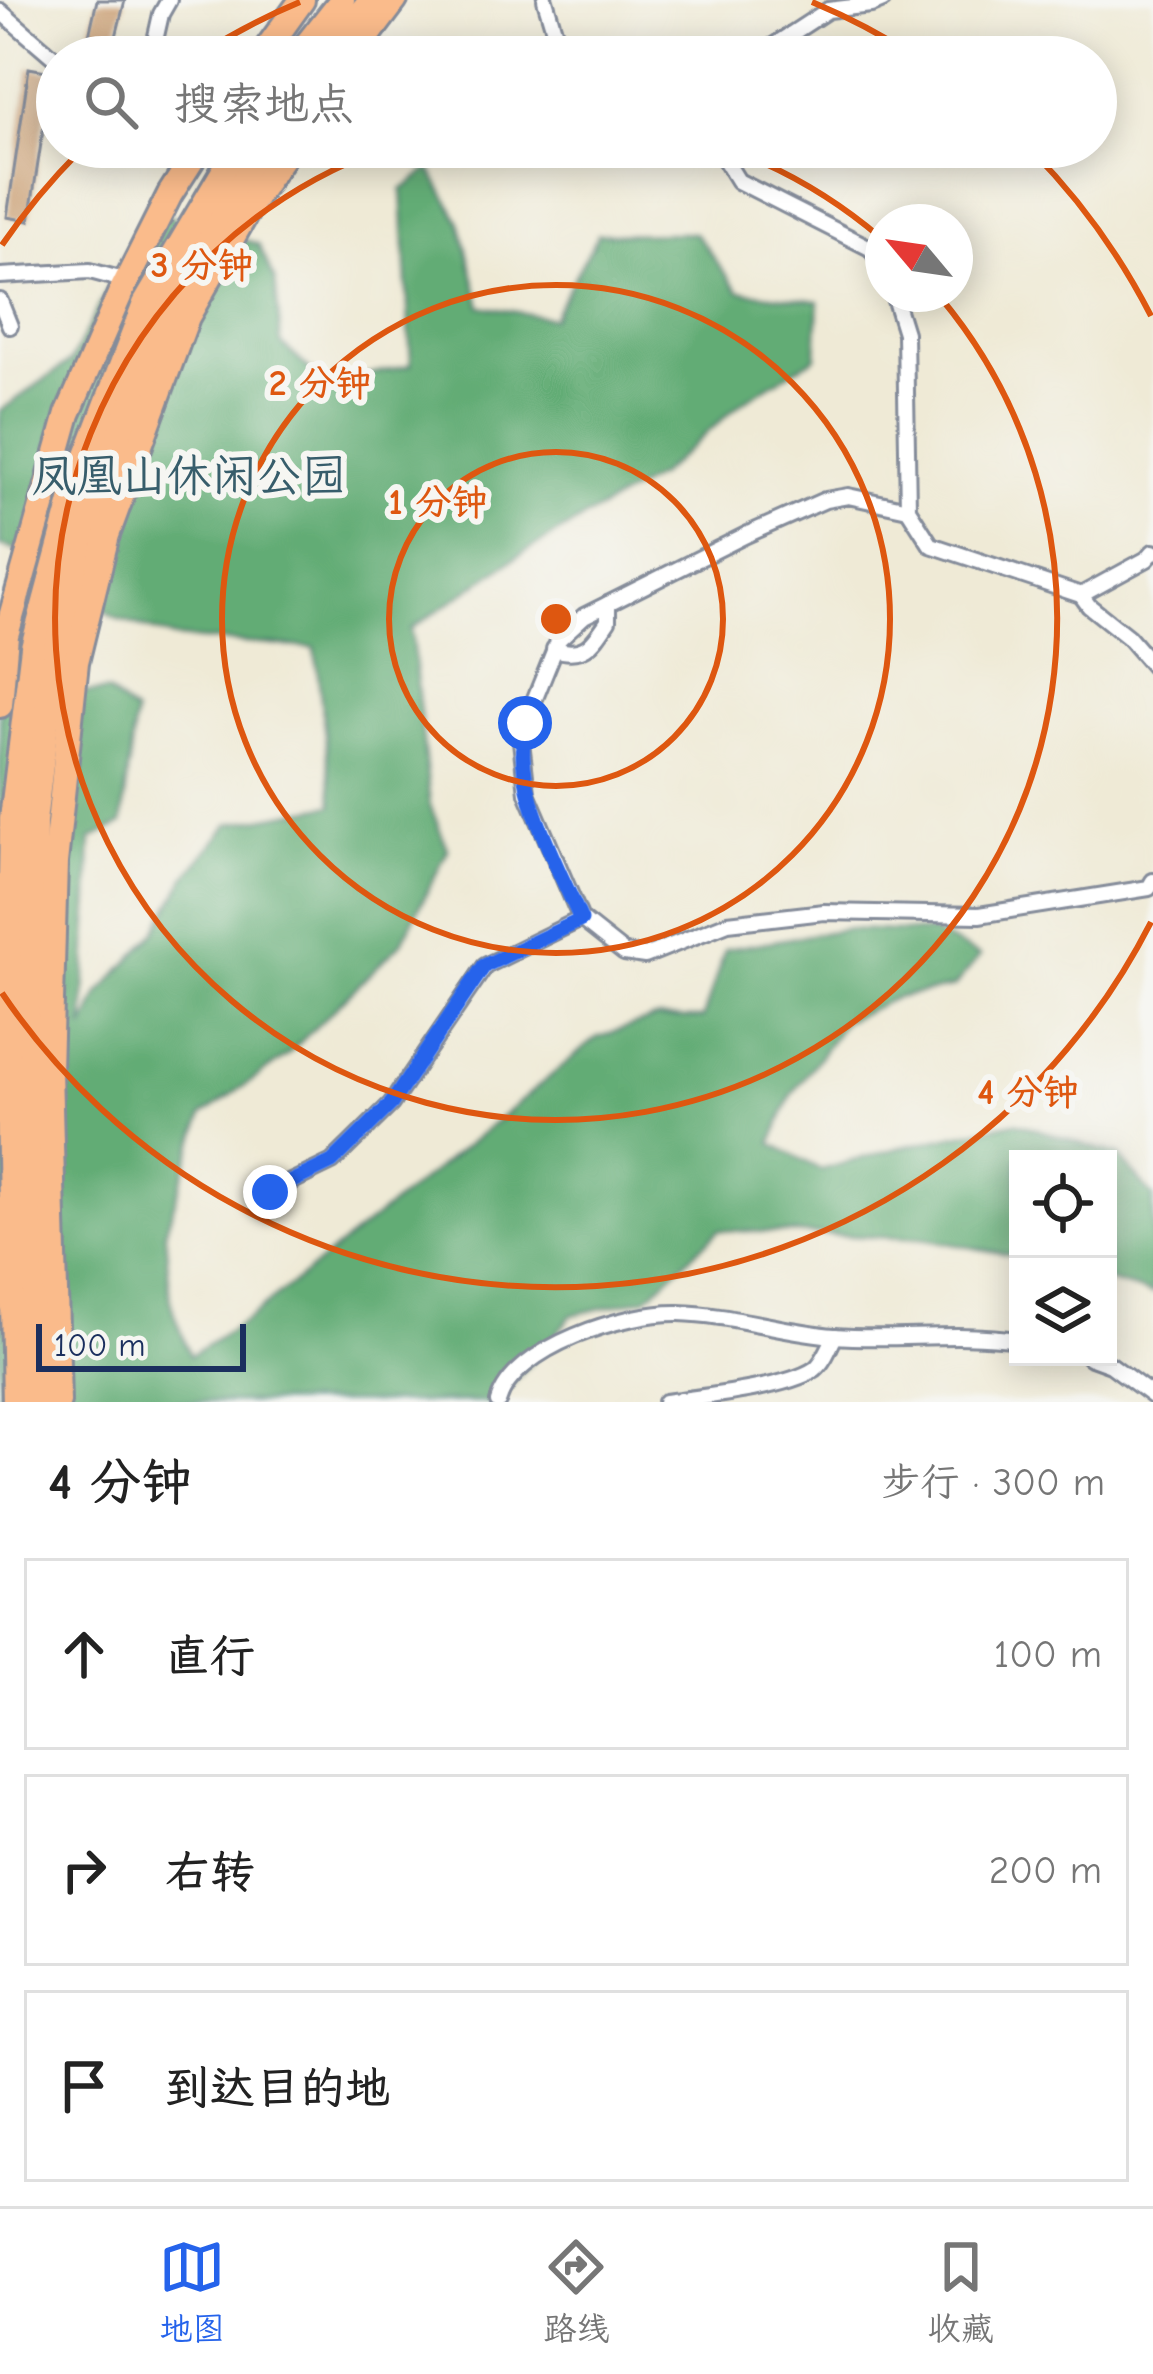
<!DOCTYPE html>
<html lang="zh">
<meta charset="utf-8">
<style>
:root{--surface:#fff;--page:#f6f6f6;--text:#222;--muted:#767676;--line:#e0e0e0;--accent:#2563eb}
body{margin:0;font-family:"Comic Neue","LXGW WenKai TC",sans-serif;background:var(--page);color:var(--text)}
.controls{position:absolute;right:36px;bottom:36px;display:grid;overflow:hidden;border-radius:0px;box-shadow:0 6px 30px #0003}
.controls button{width:108px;height:108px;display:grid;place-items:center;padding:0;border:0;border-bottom:3px solid var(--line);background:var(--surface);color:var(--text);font:60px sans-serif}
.compass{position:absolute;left:865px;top:204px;width:108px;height:108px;border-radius:50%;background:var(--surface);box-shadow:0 6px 30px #0003;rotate:299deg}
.scale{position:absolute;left:36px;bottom:30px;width:210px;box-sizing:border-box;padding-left:12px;border:6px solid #1b2f5e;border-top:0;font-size:33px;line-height:42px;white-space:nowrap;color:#1b2f5e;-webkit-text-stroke:9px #f6f6f2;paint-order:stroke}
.stop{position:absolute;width:36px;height:36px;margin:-27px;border:9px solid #2563eb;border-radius:50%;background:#fff}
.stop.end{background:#2563eb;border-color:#fff;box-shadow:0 3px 12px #0008}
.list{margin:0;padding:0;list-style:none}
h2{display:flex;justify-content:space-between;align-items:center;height:156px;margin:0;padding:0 48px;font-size:51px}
h2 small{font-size:39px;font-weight:400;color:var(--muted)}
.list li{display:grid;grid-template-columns:78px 1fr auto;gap:36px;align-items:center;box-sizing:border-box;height:192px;margin:0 24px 24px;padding:0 24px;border:3px solid var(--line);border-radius:0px}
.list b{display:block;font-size:45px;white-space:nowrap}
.list em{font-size:39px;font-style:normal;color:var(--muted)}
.icon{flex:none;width:66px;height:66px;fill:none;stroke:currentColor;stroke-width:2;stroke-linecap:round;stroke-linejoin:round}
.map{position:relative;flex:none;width:1153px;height:1402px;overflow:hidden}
.search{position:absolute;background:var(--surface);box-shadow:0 6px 30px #0003;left:36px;right:36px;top:36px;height:132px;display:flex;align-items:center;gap:30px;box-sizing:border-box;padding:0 42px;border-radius:66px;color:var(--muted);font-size:45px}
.sheet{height:804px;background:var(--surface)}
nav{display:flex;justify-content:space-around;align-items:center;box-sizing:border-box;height:168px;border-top:3px solid var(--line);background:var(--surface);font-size:33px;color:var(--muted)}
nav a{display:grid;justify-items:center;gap:6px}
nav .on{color:var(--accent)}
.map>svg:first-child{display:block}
.forest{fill:#62ac75;stroke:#3e6e6a;stroke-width:3}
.building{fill:#cea67e}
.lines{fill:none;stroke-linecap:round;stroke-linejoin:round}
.street-casing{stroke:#858c9a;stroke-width:20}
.highway-casing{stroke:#858c9a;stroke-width:30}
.street{stroke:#fff;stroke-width:14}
.highway{stroke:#fabb8b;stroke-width:24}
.route{stroke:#2563eb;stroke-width:15}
.ring{fill:none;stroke:#de5710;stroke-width:6}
.labels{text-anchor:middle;stroke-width:12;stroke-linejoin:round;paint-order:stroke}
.park-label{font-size:45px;fill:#375d6b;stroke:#f6f6f2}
.centre{fill:#de5710;stroke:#f6f6f2;stroke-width:6}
.ring-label{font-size:36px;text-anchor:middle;font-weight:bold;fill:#de5710;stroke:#f6f6f2;stroke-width:12;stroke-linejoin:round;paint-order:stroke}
</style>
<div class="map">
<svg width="1153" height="1402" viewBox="0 0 1153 1402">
<rect width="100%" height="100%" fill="#f6f6f2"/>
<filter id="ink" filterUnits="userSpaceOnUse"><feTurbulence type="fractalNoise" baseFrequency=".00833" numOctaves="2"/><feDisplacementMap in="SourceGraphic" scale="24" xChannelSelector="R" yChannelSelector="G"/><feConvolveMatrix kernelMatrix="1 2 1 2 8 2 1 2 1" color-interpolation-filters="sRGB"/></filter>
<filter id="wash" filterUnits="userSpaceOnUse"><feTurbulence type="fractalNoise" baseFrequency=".004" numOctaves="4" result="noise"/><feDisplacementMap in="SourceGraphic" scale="48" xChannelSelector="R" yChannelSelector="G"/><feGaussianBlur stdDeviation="2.7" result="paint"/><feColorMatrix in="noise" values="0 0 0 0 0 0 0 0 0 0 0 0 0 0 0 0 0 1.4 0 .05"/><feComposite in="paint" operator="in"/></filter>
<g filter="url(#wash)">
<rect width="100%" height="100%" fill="#efead6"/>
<path class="forest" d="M430 169 460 222 481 306 552 318 598 234 695 233 739 291 819 301 816 357 742 402 658 476 518 556 411 629 430 805 448 850 402 942 285 1057 203 1115 165 1232 171 1303 190 1356 248 1319 498 1120 596 1038 655 1018H703L725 949 845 929 932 932 980 956 954 987 895 998 844 1022 790 1098 772 1143 821 1170 898 1148 1015 1122 1120 1156 1153 1197V1294L1108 1281V1159H1018V1256L924 1239 719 1230 646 1298 572 1315 497 1402H0V693L108 692 135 714 122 824 91 839 84 1029 99 994 155 933 186 877 229 824 333 805 315 648 174 638 116 618 13 549 0 546V411L71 361 148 210 258 244 275 280 281 343 325 384 411 365 402 190Z"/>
<g id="blocks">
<g class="building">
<path d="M97 0H125L111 57 85 53Z"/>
<path d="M29 68 52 72 29 221 7 217Z"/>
</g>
</g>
</g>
<g filter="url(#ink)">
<use href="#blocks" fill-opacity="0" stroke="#858c9a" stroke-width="3"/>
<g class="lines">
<defs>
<g id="street">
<path d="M545 0 562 57"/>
<path d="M0 11 57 60"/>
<path d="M148 57 152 54 161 14 169 0"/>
<path d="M756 57 828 10 871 5 883 0"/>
<path d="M717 147 738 181 870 248 883 266"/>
<path d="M0 276 90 271 127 281"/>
<path d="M893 294 905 333 908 509 931 545 1081 595 1089 606 1128 637 1153 666"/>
<path d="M0 301 10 326"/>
<path d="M908 509 848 496 825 500 746 535 584 616 559 639 525 723 521 741 527 793 581 919 624 953 645 956 728 923 824 912 979 915 1149 888 1153 881"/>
<path d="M1081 595 1147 559 1153 552"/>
<path d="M554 649C584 658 592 645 608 621V604"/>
<path d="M270 1192 332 1162 391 1104 485 966 581 919"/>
<path d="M1089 1357 1111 1365 1153 1396"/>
<path d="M498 1402C514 1346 626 1312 679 1313 728 1314 784 1332 834 1336 895 1341 957 1331 1018 1340"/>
<path d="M665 1402C702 1397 787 1388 815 1369 824 1362 830 1346 835 1336"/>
</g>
<g id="highway">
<path d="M261 57 302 0"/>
<path d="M297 57 342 0"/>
<path d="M326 57 371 0"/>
<path d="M352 57 395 0"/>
<path d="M0 705 6 635 68 414 120 294 170 194 200 147"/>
<path d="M15 1402 8 1058 12 819 33 647 78 479 145 304 238 147"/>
<path d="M38 1402 31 1058 34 821 55 651 100 486 166 314 264 147"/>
<path d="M58 1402 49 1070 55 863 76 662 107 535 187 317 256 196 289 147"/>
</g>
</defs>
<use href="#street" class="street-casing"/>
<use href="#highway" class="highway-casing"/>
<use href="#street" class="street"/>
<use href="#highway" class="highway"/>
</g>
</g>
<g class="lines" filter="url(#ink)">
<path class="route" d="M270 1192 332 1162 391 1104 484 966 581 920C556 861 512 788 525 723"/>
</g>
<g class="ring">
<circle cx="556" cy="619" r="167"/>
<circle cx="556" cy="619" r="334"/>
<path d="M727 148A501 501 0 0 1 881 238M940 297A501 501 0 1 1 385 148"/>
<path d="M1151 922A668 668 0 0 1 2 993M2 245A668 668 0 0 1 80 151M197 56A668 668 0 0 1 300 2M812 2A668 668 0 0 1 915 56M1032 151A668 668 0 0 1 1151 316"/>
</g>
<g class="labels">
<g class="park-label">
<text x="189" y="491">凤凰山休闲公园</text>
</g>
</g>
<circle cx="556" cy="619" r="18" class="centre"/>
<g class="ring-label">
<text x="202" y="277">3 分钟</text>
<text x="320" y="395">2 分钟</text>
<text x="438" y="514">1 分钟</text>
<text x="1028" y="1104">4 分钟</text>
</g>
</svg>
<div class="controls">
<button><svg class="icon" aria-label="locate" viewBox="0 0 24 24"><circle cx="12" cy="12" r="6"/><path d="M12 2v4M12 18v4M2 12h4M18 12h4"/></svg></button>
<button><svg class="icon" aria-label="layers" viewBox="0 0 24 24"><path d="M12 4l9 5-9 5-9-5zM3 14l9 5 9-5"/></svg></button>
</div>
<svg class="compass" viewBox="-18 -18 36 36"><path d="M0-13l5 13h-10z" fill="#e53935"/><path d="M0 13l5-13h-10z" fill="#767676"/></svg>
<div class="scale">100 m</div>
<div class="stop" style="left:525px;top:723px"></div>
<div class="stop end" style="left:270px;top:1192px"></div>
<div class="search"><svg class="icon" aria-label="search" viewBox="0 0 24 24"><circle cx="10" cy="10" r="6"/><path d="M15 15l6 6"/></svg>搜索地点</div>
</div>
<section class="sheet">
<h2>4 分钟<small>步行 · 300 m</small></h2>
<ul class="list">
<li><svg class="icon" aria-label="ahead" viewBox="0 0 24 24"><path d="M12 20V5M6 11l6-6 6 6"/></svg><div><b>直行</b></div><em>100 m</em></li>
<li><svg class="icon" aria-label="right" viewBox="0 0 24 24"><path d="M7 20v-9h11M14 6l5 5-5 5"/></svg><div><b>右转</b></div><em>200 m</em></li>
<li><svg class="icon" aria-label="arrive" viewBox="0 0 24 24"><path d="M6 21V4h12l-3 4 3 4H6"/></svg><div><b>到达目的地</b></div></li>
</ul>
</section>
<nav>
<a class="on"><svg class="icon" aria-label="map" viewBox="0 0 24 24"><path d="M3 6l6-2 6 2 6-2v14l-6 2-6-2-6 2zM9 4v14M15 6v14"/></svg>地图</a>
<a><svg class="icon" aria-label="directions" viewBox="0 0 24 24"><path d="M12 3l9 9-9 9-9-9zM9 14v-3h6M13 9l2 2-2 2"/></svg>路线</a>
<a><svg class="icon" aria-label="saved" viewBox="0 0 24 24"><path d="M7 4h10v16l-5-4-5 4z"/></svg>收藏</a>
</nav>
